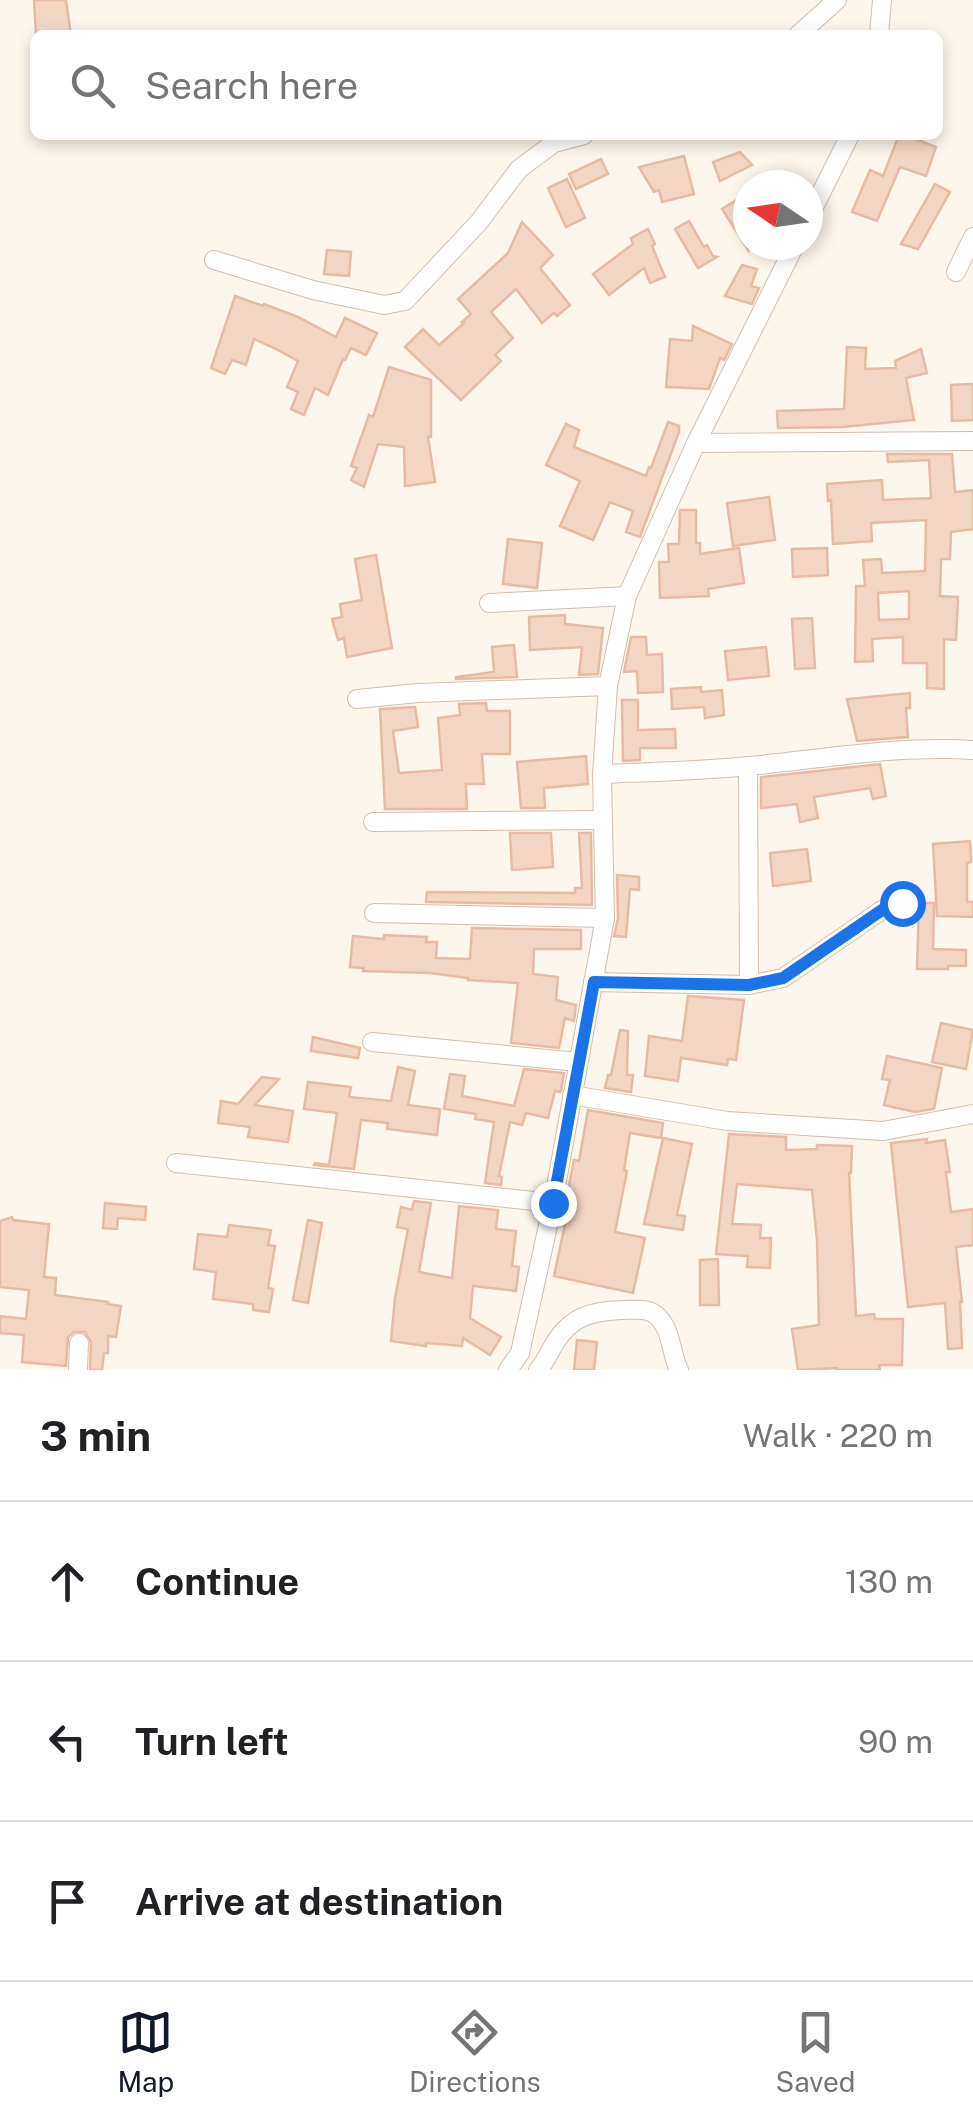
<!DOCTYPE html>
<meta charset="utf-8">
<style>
:root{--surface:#fff;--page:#f6f6f6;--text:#202124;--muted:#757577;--line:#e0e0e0;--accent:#111827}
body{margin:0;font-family:"Public Sans",sans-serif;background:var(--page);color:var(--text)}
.compass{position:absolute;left:733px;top:170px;width:90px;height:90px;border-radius:50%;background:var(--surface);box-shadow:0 5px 15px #0003;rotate:283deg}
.stop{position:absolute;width:30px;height:30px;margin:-22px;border:8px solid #1a73e8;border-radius:50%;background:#fff}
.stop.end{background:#1a73e8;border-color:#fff;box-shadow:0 2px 10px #0008}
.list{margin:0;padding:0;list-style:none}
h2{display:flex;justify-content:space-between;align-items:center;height:130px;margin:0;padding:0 40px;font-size:42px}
h2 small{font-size:32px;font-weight:400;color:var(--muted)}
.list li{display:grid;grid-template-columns:65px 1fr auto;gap:30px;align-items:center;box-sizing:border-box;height:160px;padding:0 40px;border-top:2px solid var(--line)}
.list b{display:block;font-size:38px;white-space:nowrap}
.list em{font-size:32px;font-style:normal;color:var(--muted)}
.icon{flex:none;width:55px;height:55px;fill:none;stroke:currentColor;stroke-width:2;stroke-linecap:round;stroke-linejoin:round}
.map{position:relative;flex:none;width:973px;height:1370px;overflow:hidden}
.search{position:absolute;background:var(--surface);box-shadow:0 5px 15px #0003;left:30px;right:30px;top:30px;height:110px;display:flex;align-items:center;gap:25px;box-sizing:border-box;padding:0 35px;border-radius:15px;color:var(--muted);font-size:38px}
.sheet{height:610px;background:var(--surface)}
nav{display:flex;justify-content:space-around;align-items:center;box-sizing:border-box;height:140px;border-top:2px solid var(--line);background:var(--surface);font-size:28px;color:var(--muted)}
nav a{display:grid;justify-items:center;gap:5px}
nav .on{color:var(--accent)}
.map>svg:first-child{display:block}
.building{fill:#f3d5c3;stroke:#e6bba3;stroke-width:2.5;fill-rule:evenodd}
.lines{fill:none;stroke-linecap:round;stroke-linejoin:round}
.street-casing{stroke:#d1beb0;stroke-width:20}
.street{stroke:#fff;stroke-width:18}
.route{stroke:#1a73e8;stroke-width:12}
</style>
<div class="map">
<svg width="973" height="1370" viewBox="0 0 973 1370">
<rect width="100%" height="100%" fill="#fdf6ec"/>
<g class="building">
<path d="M34 0H66L71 35H36Z"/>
<path d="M899 135H905L936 147 926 176 900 167 877 221 852 212 870 170 883 176Z"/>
<path d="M740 152 752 165 720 181 713 162Z"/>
<path d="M684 156 694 194 662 202 659 190 654 192 639 167Z"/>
<path d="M601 159 608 174 576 189 569 174Z"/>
<path d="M567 179 585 218 566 227 548 188Z"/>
<path d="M935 184 950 192 918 249 901 244Z"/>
<path d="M748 193V250L722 209Z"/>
<path d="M689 221 704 247 707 245 713 256 717 257 698 268 675 229Z"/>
<path d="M522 222 553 255 540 268 570 305 557 316 554 313 542 323 516 289 491 312 513 338 495 355 501 361 461 400 405 347 423 329 439 345 464 323 462 322 471 314 458 299 508 253Z"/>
<path d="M648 229 655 244 652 246 665 277 650 283 644 268 609 295 593 274 633 244 631 238Z"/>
<path d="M327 250 351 252 349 276 324 274Z"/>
<path d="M742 265 757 269 751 286 759 288 752 304 725 296Z"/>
<path d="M235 296 263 306 264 304 298 317 336 337 345 318 377 333 366 355 351 348 345 360 343 359 328 395 315 388 304 415 291 409 298 392 287 387 298 361 276 349 254 339 246 365 232 360 225 374 211 368Z"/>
<path d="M693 326 732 344 724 360 720 358 709 389 666 387 670 339 692 341Z"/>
<path d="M847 347 866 348 865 369 896 368 895 361 921 349 927 373 906 378 914 420 843 427 778 428 777 411 844 409Z"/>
<path d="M389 367 431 380V437H428L435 482 405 486 404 447 378 444 364 487 351 480 357 468 351 466 369 415 373 417Z"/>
<path d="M973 384V420L952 421 951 385Z"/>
<path d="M668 422 679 426V432L640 537 626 532 633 511 610 502 593 540 560 526 580 481 546 465 566 424 579 430 574 447 646 476 649 467 651 468Z"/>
<path d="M887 454H952L955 492 973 490V529L951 532 950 559H941L940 596 958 597 956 640 944 639V689L927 688V663H903V637L872 639 873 661 855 662 856 586H865L863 560 881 559 882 573 925 571 926 520 871 523 872 541 833 544 831 500 828 501 827 484 882 480 883 500 931 498 929 460 888 462ZM909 591V619L879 620 878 593Z"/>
<path d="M769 497 775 540 733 546 727 503Z"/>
<path d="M680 510H696V543H700V554L739 548 744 583 708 589 709 596 660 598 659 562H669L668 544H679Z"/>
<path d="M508 539 542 543 537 588 503 584Z"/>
<path d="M827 548 828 575 793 577 792 549Z"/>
<path d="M376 555 392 648 347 657 344 638 338 640 332 619 342 617 340 604 362 600 355 559Z"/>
<path d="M565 615V624L603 628 598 674 579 675 582 647 530 650 529 617Z"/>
<path d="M812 618 815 668 795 669 792 619Z"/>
<path d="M631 637H646L647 655 662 654 663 692 638 693 637 671 624 672Z"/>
<path d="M514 645 517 677 456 679V677L494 672 492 647Z"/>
<path d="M766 647 769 676 728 680 725 651Z"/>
<path d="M701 687V692L722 690 724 715 705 718 704 707 672 709 671 689Z"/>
<path d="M910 693V708H906L908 737 857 741 847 699Z"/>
<path d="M622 700H638V730L675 729 676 748H640V760L623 761Z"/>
<path d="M486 703 487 711H510V754H482L484 784H466L467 809H385L380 709 415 707 418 727 393 731 399 773 442 770 438 718 460 715 459 704Z"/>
<path d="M586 756 588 784 544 788 545 808H521L517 762Z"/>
<path d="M880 764 886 796 873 799 870 788 814 797 818 818 800 822 797 804 761 808V777Z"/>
<path d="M510 833H551L553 867 512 870Z"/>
<path d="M579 833H591L592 905 426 902 427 892 575 893V888H582Z"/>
<path d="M970 841 971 862 967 863V902H973V917L937 916 933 844Z"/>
<path d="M807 849 811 881 773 886 770 853Z"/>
<path d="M617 875 639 877V890L630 889 626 937 614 936 618 918Z"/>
<path d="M919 903H934L933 949 966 950V966H948V969H917Z"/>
<path d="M472 928 581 930V949H534L533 974 558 977 556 1000 576 1005 574 1021 565 1018 559 1048 511 1043 518 983 468 980V978L430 973 363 971 364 968 350 967 353 936 384 939V935L427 937 426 942H437L436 958 470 959Z"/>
<path d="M688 996 744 1000 736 1060 728 1059 727 1065 681 1058 678 1081 645 1076 649 1036 682 1041Z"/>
<path d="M941 1023 973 1030 966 1069 932 1062Z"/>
<path d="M620 1030 628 1031 627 1075H633L631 1092 605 1088 608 1075H611Z"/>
<path d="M313 1037 360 1048 358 1058 311 1051Z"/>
<path d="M887 1056 942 1068 934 1109 915 1112 884 1105 890 1080 882 1079Z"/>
<path d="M398 1067 415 1071 408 1105 440 1109 437 1135 387 1129 388 1123 361 1120 354 1169 314 1165 315 1163 329 1165 337 1113 304 1109 308 1082 351 1087 349 1097 391 1101Z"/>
<path d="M524 1069 564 1073 561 1090 560 1092 555 1091 548 1118 526 1113 522 1125 510 1122 499 1176 502 1177 501 1185 485 1183 494 1122 475 1119 476 1114 444 1109 450 1074 465 1076 462 1096 514 1106Z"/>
<path d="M262 1077 279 1079 255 1105 293 1111 288 1142 248 1137 250 1127 218 1123 221 1101 238 1104Z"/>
<path d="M588 1110 663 1123 661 1138 630 1133 624 1170 627 1171 615 1232 645 1238 633 1293 554 1276 570 1201 566 1200 574 1160 579 1161Z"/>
<path d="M729 1134 786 1137V1150L817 1149V1145L852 1146 851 1173H849L856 1316 874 1314 875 1319H903L902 1365H879L880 1370H837V1368L798 1370 792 1329 819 1325 817 1240 812 1190 737 1184 732 1224 761 1225 760 1238H771L770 1268 747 1267 748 1256 716 1254Z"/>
<path d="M663 1138 692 1144 677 1215 685 1216 683 1230 644 1224Z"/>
<path d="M927 1139 926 1143 945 1140 950 1172H946L951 1212 973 1209V1245L956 1247 962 1302H960L962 1348 948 1349 945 1303 908 1307 891 1143Z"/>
<path d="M414 1201 431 1203 419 1272 452 1278 459 1206 498 1210 496 1229 516 1231 512 1266 519 1267 516 1291 473 1286 470 1318 501 1337 490 1355 463 1338 462 1346 426 1343V1346L391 1341 395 1298 408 1229 397 1227 401 1207 412 1210Z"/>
<path d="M105 1203 146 1207 145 1220 118 1218 117 1229 103 1228Z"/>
<path d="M12 1217 13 1220 49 1224 44 1277 56 1278 55 1295 108 1302 107 1304 121 1306 116 1337 108 1336V1353H104L102 1370H90L91 1342 85 1332H74L68 1337 66 1366 22 1362 24 1335 0 1333V1316L26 1319 29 1290 0 1287V1221Z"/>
<path d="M308 1220 322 1223 308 1303 293 1300Z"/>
<path d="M229 1225 271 1230 268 1245 275 1246 268 1288 273 1289 269 1312 253 1310V1304L213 1299 216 1272 194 1269 198 1234 227 1237Z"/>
<path d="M718 1259 719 1305H700V1260Z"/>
<path d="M577 1340 597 1342 594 1370H574Z"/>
</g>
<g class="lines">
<defs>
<g id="street">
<path d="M798 35 837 0"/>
<path d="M879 35 882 0"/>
<path d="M808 219 850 135"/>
<path d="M214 260 313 290 384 305 405 301 479 222 519 169 554 143 584 135"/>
<path d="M956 272 973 237"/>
<path d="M696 443 973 441"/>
<path d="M489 603 627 596"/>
<path d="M357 699 418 693 608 686"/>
<path d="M748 766 749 985"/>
<path d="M602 774C651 772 700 771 749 766 823 759 898 745 973 750"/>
<path d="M373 822 603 820"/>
<path d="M374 913 605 918"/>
<path d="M593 982 749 985 783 978 882 910 902 903"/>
<path d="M372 1042 578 1062"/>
<path d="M572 1095 727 1121 883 1131 973 1114"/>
<path d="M176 1163 553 1203"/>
<path d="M78 1370 79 1343"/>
<path d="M508 1370 520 1353 553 1203 605 918 602 774 608 686 627 596 696 443 795 245"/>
<path d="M538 1370C546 1362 549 1352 555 1343 571 1316 593 1311 622 1310 636 1310 650 1307 659 1318 672 1332 671 1354 679 1370"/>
</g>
</defs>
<use href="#street" class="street-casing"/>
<use href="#street" class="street"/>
</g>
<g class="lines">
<path class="route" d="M553 1203 594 982 749 985 783 978 882 910 902 903"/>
</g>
</svg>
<svg class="compass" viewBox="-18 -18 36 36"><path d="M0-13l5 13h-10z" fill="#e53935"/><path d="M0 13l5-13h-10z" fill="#757577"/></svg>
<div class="stop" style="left:902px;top:903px"></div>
<div class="stop end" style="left:553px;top:1203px"></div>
<div class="search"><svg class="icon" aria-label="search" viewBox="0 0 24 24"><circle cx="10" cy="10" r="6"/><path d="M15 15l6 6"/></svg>Search here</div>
</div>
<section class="sheet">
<h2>3 min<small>Walk · 220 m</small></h2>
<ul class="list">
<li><svg class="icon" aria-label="ahead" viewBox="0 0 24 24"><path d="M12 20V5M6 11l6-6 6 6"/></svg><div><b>Continue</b></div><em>130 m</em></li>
<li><svg class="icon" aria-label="left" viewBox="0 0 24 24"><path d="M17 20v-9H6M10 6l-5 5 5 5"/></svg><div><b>Turn left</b></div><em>90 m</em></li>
<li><svg class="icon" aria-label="arrive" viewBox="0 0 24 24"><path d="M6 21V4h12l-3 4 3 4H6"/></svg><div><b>Arrive at destination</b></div></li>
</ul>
</section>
<nav>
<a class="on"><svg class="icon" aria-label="map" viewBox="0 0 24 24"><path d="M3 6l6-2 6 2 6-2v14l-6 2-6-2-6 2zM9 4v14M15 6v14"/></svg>Map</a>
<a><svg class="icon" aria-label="directions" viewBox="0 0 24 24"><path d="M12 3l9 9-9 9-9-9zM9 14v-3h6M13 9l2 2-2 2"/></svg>Directions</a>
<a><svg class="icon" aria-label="saved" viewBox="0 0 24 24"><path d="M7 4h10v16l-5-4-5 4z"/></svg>Saved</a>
</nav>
